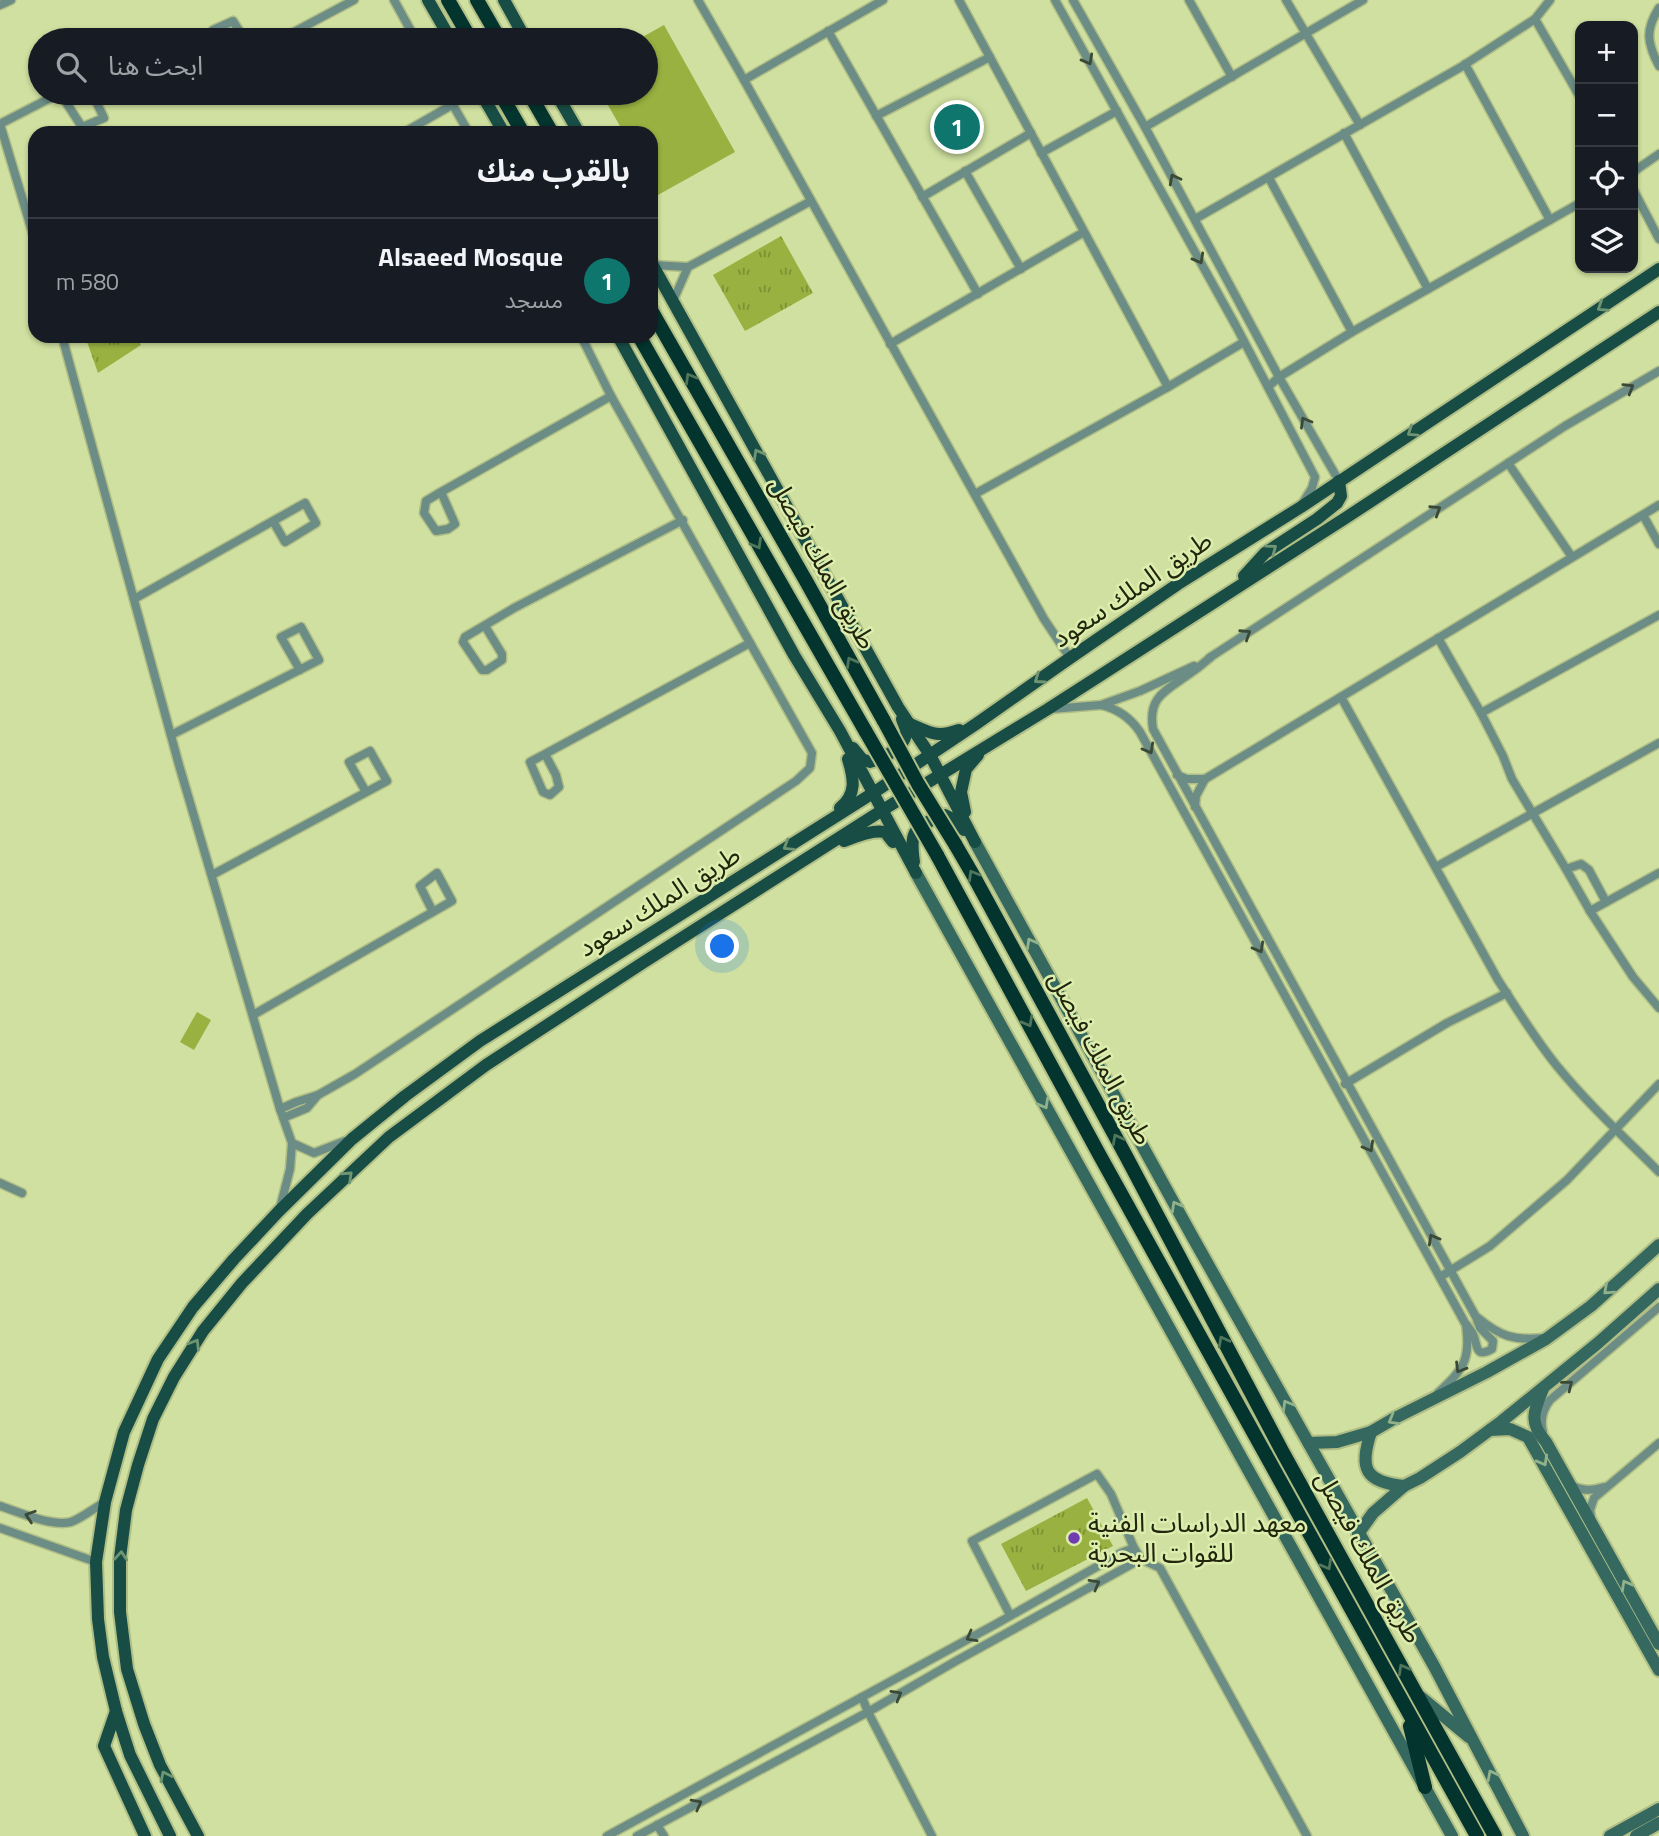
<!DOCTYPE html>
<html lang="ar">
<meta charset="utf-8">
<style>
:root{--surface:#171b24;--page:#20242c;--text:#f1f3f6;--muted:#9ea1a6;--line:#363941;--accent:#0f766e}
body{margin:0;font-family:"Titillium Web","Noto Sans Arabic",sans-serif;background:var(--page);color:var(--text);direction:rtl}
.controls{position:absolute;right:21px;top:21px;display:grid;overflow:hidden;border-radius:14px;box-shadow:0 2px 5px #0004}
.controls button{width:63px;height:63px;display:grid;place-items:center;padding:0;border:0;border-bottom:2px solid var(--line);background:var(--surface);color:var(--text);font:35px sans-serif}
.you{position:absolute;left:723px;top:947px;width:24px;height:24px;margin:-18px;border:5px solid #fff;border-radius:50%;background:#1a73e8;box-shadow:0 0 0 10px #1a73e833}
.badge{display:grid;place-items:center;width:46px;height:46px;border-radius:50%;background:var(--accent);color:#fff;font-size:23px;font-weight:700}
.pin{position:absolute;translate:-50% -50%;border:4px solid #fff;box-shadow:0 2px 7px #0006}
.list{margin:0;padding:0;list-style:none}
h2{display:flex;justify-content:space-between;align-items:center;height:91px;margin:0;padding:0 28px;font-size:30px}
h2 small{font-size:23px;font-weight:400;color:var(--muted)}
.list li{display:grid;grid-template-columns:46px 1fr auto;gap:21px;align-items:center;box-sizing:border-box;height:126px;padding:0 28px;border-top:2px solid var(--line)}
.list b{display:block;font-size:26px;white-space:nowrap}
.list p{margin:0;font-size:23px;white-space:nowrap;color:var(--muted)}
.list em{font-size:23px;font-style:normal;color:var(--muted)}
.icon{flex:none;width:38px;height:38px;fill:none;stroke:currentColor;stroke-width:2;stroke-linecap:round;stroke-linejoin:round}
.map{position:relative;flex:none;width:1659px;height:1836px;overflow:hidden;direction:ltr}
.search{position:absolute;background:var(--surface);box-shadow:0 2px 5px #0004;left:28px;top:28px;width:630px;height:77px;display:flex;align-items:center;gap:18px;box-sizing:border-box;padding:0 24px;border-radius:38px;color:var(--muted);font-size:26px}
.panel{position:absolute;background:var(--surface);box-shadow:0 2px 5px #0004;left:28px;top:126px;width:630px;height:217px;border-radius:21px;direction:rtl}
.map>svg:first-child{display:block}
.grass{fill:url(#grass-tufts)}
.garden{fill:#99b140}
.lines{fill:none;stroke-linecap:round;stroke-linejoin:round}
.street-casing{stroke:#b0be85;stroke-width:11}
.secondary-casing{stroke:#b0be85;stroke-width:16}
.primary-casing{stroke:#b0be85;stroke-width:16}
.highway-casing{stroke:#b0be85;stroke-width:18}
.street{stroke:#6c8d86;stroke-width:8}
.secondary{stroke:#35695f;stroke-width:12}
.primary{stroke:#174d44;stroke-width:12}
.highway{stroke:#03342d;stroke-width:14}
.highway-bridge-casing{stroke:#b0be85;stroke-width:18;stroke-linecap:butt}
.highway-bridge{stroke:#03342d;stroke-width:14}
.oneway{stroke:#3b4937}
.oneway2{stroke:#709573}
.oneway3{stroke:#4f755a}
.oneway4{stroke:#91b28a}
.poi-dot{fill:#713cb2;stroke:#dcedad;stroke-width:2.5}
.labels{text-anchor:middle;stroke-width:5;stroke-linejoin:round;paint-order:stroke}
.street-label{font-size:26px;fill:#20250c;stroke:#dcedad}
.poi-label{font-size:26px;fill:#20250c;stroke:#dcedad;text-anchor:start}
</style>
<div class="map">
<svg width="1659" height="1836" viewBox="0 0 1659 1836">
<defs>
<pattern id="grass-tufts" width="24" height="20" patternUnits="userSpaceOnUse" patternTransform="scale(1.75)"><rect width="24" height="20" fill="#99b140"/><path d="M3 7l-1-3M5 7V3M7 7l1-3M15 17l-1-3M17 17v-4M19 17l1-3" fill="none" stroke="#7c9034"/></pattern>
</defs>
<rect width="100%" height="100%" fill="#cfe0a0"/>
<g class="grass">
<path d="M781 236 813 293 745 331 713 275Z"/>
<path d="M85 336H137L141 345 98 373Z"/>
<path d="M1087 1498 1113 1546 1026 1591 1001 1544Z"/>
</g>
<g class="garden">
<path d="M664 25 735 152 658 195 651 182V133H624L601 93H646V40H637Z"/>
<path d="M197 1012 211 1020 194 1050 180 1042Z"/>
</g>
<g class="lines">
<defs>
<g id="street">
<path d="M394 0 416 40"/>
<path d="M698 0 744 80 1044 619 1070 658"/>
<path d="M959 0 1168 387"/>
<path d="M1055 0 1236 326 1315 477 1312 488 1302 504"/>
<path d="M1073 0 1145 127 1279 377 1339 481"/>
<path d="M1189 0 1232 77"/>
<path d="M1286 0 1360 125"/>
<path d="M0 5 11 0"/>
<path d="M1659 8C1645 30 1647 43 1659 66"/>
<path d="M1535 19 1580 97"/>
<path d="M828 31 978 294"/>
<path d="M219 40 213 30 233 21 245 40"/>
<path d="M279 40 354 0"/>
<path d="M1465 64 1550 220"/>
<path d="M744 80 883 0"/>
<path d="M446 93 469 133"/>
<path d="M876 116 990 57"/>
<path d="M0 124 60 93 82 127 104 118 92 93"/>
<path d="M0 124 35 241"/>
<path d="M1145 127 1363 0"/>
<path d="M403 133 452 105"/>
<path d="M1344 133 1428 289"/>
<path d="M1041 153 1117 111"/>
<path d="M965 171 1021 269"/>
<path d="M1633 172 1659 154"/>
<path d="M1269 178 1352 332"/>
<path d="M1633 189 1659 239"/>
<path d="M922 197 1031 133"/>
<path d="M1195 219 1461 67 1535 19 1550 0"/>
<path d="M653 265 688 267 811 201"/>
<path d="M673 301 688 267"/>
<path d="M62 336 179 765 280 1109"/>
<path d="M890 344 1084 232"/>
<path d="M1268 387 1279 377 1352 332 1580 203"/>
<path d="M1508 463 1572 557"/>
<path d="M441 492 455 524 448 529 436 531 424 513 426 501 441 492 611 396"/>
<path d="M975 494 1168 387 1244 342"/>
<path d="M1643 515 1659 544"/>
<path d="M134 599 305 503 316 523 285 542 273 521"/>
<path d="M485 626 502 654V660L487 670H482L463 642 465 637 514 608 683 520"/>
<path d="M1438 638 1481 713 1503 756 1512 779 1566 869"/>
<path d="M1209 658 1565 426 1659 371"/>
<path d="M1341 697 1498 980C1517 1009 1535 1039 1557 1066 1588 1104 1624 1137 1659 1172"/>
<path d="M1101 705C1118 709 1130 717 1140 732L1465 1323C1467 1325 1472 1332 1473 1334 1478 1344 1474 1359 1492 1349L1493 1341 1480 1328 1476 1317 1153 729C1148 699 1163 692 1185 677 1194 671 1203 664 1211 657"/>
<path d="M1051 709 1101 705 1140 691 1194 666"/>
<path d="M1481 713 1659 615"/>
<path d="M171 735 319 660 301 627 281 637 300 670"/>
<path d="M545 754 556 775 559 787 550 795 543 792 530 762 545 754 750 643"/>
<path d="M1177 775 1187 779H1205"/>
<path d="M1195 807 1196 796 1205 779 1659 505"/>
<path d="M1436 867 1659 743"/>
<path d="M212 875 387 781 370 751 349 762 366 792"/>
<path d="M1606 902 1589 870 1581 864 1566 869 1590 911 1633 977 1659 1008"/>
<path d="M1590 911 1659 873"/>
<path d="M253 1015 452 901 437 873 420 886 433 912"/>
<path d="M1345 1084 1447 1023 1507 993"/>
<path d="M318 1095 355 1074 796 781 810 768 812 753 611 396 581 336"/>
<path d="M283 1118 307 1108 318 1095 296 1102 280 1109 292 1143"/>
<path d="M0 1183 22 1193"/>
<path d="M280 1208 290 1169 292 1143 314 1153 345 1141"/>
<path d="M1440 1277 1490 1246 1567 1180 1659 1084"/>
<path d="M1478 1318C1500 1336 1514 1341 1543 1338"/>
<path d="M1438 1393C1463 1369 1471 1361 1466 1325"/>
<path d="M1543 1432C1540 1421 1543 1409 1550 1400L1659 1307"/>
<path d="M1570 1485C1583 1491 1590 1491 1604 1487"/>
<path d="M0 1506C19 1512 51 1527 71 1522 82 1518 94 1508 105 1502"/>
<path d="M1591 1517 1590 1510 1594 1498 1659 1443"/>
<path d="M0 1528 96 1562"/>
<path d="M1141 1559 1160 1568 1307 1836"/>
<path d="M1010 1615 972 1541 1097 1474 1111 1494 1134 1548"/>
<path d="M862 1697 868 1712 932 1836"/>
<path d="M657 1825 664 1836"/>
<path d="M607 1836 996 1624 1121 1553 1134 1548 1141 1559 956 1661 868 1712 637 1836"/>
</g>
<g id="secondary">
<path d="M975 842 1192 1236 1434 1666 1523 1836"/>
<path d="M916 873 1452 1836"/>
<path d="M1543 1389C1534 1411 1528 1422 1546 1442L1659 1644"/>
<path d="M1490 1430 1510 1429 1528 1437 1659 1670"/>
<path d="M1371 1432C1359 1469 1365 1482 1404 1486"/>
<path d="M1309 1443 1337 1442 1371 1432 1395 1418 1487 1372 1546 1339 1591 1306 1659 1245"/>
<path d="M1358 1534 1373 1513 1404 1486 1420 1478 1460 1452 1502 1421 1598 1343 1659 1289"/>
<path d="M1418 1695 1469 1737"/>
<path d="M1610 1836 1659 1809"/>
<path d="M1636 1836 1659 1823"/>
</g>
<g id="primary">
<path d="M428 0 451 40"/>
<path d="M504 0 526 40"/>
<path d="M481 93 504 133"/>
<path d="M556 93 579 133"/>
<path d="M651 262 898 707 930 755 975 842"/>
<path d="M618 336 794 655 840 731 916 873"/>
<path d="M1244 576 1265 553 1317 519 1337 503 1341 496 1339 481"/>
<path d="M910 724C931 733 937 738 959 730"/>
<path d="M853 748 862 759 870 762C883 759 908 746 906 730 905 726 903 723 902 719"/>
<path d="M840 808C857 794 854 779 848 759"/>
<path d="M965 812 961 792 966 769 978 755"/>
<path d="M844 841C858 836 871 830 885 832L893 842"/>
<path d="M914 862C909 829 915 826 945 815L953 819 964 830"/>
<path d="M116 1711 104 1746 145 1836"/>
<path d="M170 1836 130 1755 116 1711 103 1657 98 1619 96 1562 105 1502 124 1432 158 1359 193 1307 234 1259 279 1211 352 1139 405 1096 480 1041 873 793 976 724 1070 658 1178 584 1301 507 1659 269"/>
<path d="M198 1836 160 1765 144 1724 127 1669 120 1612V1558L126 1510 138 1465 153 1419 174 1377 203 1331 242 1283 307 1214 389 1137 486 1065 644 962 881 811 1048 709 1347 517 1659 312"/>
</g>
<g id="highway">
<path d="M448 0 471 40"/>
<path d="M477 0 500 40"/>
<path d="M500 93 523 133"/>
<path d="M529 93 552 133"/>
<path d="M651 310 806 581 884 721"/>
<path d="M639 336 866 732"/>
<path d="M955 844 973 875 1126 1156 1282 1451 1495 1836"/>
<path d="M937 855 1099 1154 1477 1836"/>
<path d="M1410 1726 1425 1787"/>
</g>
</defs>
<use href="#street" class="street-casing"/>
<use href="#secondary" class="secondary-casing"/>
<use href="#primary" class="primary-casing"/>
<use href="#highway" class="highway-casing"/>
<use href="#street" class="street"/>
<use href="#secondary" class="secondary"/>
<use href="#primary" class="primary"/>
<use href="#highway" class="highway"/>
<defs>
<g id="highway-bridge">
<path d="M884 721 918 784 955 844"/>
<path d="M866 732 937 855"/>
</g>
</defs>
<use href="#highway-bridge" class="highway-bridge-casing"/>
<use href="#highway-bridge" class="highway-bridge"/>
</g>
<defs><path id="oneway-chevron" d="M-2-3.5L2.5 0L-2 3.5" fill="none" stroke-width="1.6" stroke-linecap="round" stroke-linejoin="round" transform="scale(1.75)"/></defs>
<g class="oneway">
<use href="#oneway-chevron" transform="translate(1088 60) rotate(61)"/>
<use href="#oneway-chevron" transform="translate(1174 179) rotate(-118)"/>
<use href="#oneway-chevron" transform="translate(1199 259) rotate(61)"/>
<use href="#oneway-chevron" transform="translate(1629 388) rotate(-31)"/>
<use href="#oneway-chevron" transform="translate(1305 422) rotate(-120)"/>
<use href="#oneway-chevron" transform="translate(1436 510) rotate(-33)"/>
<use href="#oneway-chevron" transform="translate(1246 634) rotate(-33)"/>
<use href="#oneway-chevron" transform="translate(1149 749) rotate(61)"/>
<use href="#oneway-chevron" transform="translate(1259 948) rotate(61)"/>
<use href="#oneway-chevron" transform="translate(1369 1147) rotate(61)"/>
<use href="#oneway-chevron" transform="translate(1433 1239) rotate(-119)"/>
<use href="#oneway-chevron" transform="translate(1460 1368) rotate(121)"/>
<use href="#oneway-chevron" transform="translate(1568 1385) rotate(-39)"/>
<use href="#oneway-chevron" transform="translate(30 1516) rotate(-162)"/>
<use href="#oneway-chevron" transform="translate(1095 1584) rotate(-29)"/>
<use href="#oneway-chevron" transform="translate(971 1637) rotate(151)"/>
<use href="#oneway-chevron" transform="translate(897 1695) rotate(-30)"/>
<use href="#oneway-chevron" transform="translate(697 1804) rotate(-28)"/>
</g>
<g class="oneway2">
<use href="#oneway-chevron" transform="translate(1602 307) rotate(147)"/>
<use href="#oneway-chevron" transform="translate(1412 432) rotate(146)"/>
<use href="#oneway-chevron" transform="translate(758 454) rotate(-119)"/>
<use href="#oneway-chevron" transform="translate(1272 549) rotate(-36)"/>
<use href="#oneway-chevron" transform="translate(1039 679) rotate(145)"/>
<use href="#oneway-chevron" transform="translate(788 846) rotate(148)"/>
<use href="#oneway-chevron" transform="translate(348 1176) rotate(-43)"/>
<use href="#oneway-chevron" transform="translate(195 1344) rotate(-58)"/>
<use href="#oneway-chevron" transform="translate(121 1556) rotate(-86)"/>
<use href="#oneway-chevron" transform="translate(165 1776) rotate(-116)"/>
</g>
<g class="oneway3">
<use href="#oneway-chevron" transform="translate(690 378) rotate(-120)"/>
<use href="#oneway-chevron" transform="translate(757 544) rotate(60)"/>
<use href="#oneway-chevron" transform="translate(851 662) rotate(-119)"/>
<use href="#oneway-chevron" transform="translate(973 875) rotate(-120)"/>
<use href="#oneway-chevron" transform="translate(1028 1022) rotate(61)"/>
<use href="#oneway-chevron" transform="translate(1117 1139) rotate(-118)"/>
<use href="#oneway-chevron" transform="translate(1223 1341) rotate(-118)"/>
<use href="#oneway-chevron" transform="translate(1327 1565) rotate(61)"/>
<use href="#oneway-chevron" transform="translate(1403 1669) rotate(-119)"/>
</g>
<g class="oneway4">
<use href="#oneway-chevron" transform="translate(1031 943) rotate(-119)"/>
<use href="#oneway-chevron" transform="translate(1044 1104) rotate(61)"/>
<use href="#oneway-chevron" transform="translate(1176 1206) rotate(-119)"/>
<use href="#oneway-chevron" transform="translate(1608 1290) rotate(138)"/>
<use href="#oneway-chevron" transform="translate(1287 1405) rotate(-120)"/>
<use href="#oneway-chevron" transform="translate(1393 1420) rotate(150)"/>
<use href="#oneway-chevron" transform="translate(1543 1461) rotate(61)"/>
<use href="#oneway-chevron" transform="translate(1626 1585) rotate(-119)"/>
<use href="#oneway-chevron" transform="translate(1492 1775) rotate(-117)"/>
</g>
<circle class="poi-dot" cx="1074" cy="1538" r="7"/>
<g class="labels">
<g class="street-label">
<text transform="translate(823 563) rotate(61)" y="9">طريق الملك فيصل</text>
<text transform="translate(1132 589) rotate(-34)" y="9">طريق الملك سعود</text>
<text transform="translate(659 901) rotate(-32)" y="9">طريق الملك سعود</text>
<text transform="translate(1101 1058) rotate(62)" y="9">طريق الملك فيصل</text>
<text transform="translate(1369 1557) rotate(61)" y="9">طريق الملك فيصل</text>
</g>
<g class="poi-label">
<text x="1088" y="1532">معهد الدراسات الفنية<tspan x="1088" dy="30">للقوات البحرية</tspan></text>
</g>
</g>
</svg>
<div class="controls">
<button>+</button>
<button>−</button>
<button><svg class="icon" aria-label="locate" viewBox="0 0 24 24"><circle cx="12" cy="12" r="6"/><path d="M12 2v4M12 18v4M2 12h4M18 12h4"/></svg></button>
<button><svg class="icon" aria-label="layers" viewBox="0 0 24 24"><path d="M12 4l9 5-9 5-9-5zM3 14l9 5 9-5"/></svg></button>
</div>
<div class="you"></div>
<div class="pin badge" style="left:957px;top:127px">1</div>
<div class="search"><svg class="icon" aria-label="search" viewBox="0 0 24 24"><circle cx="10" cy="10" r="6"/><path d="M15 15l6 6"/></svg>ابحث هنا</div>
<section class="panel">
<h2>بالقرب منك<small></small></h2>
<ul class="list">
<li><span class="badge">1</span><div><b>Alsaeed Mosque</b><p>مسجد</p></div><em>580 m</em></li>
</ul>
</section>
</div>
